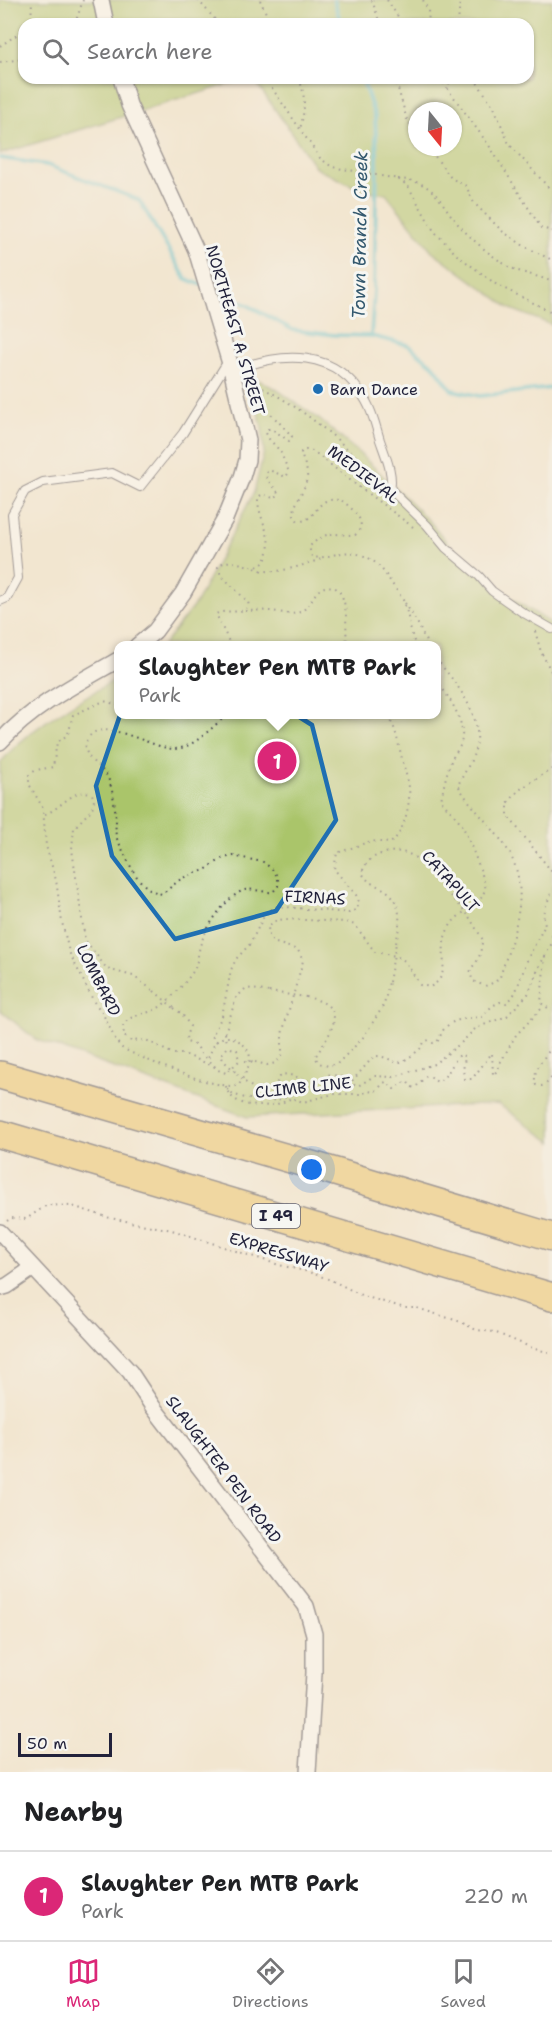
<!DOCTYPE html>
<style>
:root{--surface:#fff;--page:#f6f6f6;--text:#202124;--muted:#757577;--line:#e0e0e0;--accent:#db2777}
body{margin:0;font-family:"Shantell Sans",sans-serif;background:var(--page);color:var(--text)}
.compass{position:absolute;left:408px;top:102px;width:54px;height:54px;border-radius:50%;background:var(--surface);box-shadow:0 2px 4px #0004;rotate:162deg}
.scale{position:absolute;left:18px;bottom:15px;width:94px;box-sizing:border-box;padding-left:6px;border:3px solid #22223b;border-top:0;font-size:16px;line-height:21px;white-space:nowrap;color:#22223b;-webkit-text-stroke:4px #f6f6f2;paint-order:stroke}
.you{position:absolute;left:312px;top:1170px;width:21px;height:21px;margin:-15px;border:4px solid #fff;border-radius:50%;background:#1a73e8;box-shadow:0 0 0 9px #1a73e833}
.badge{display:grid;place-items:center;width:39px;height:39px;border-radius:50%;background:var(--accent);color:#fff;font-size:20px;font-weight:700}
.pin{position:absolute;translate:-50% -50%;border:3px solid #fff;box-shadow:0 2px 6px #0006}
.popup{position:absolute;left:114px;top:641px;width:327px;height:78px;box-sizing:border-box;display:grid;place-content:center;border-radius:12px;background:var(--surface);filter:drop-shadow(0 2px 4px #0005);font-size:20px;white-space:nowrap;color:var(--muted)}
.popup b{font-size:22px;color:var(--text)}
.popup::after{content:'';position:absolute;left:50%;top:100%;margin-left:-12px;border:12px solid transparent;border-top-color:var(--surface)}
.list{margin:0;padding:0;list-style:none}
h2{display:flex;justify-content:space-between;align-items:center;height:78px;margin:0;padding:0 24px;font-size:26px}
h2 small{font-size:20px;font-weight:400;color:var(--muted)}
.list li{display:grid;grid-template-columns:39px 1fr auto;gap:18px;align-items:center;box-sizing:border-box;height:90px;padding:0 24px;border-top:2px solid var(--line)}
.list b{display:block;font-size:22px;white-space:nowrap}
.list p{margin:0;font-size:20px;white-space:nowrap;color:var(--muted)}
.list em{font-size:20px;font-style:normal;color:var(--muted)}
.icon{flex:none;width:33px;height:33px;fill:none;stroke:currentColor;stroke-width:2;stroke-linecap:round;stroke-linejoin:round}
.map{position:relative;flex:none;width:552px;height:1772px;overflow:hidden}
.search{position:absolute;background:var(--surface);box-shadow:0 2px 4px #0004;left:18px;right:18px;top:18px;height:66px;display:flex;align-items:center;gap:15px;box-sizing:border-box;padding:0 21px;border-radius:18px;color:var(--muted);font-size:22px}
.sheet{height:168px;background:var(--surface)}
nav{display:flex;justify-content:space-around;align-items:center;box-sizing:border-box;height:84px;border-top:2px solid var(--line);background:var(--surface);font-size:16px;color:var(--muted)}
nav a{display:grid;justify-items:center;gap:3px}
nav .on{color:var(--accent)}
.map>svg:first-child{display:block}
.green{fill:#aac56b;stroke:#667453;stroke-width:1.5;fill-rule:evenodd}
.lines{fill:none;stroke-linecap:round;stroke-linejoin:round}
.stream{stroke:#53bdce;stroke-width:4}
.lane-casing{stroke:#413f51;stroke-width:10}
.street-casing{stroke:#413f51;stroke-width:18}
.highway-casing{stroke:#413f51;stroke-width:30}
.path{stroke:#413f51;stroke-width:2;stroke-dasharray:1.5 4.5;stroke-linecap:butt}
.lane{stroke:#fff;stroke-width:8}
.street{stroke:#fff;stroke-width:15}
.highway{stroke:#edc569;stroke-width:27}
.path-bridge{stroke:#413f51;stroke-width:2;stroke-dasharray:1.5 4.5;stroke-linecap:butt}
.marked{fill:none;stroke:#1f6fb2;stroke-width:4.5;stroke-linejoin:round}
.poi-dot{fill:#1f6fb2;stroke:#f6f6f2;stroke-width:2}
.labels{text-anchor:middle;stroke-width:6;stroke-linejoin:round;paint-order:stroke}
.shield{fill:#f6f6f2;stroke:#626272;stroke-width:1.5}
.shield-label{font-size:15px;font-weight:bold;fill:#22223b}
.street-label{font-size:16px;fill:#22223b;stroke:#f6f6f2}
.poi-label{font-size:16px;fill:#22223b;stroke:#f6f6f2;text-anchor:start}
.water-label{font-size:18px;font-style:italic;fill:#33586e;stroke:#f6f6f2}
</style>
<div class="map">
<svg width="552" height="1772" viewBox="0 0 552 1772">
<rect width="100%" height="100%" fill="#f6f6f2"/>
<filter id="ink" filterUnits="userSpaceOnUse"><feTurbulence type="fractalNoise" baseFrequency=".0167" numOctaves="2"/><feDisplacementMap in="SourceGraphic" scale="12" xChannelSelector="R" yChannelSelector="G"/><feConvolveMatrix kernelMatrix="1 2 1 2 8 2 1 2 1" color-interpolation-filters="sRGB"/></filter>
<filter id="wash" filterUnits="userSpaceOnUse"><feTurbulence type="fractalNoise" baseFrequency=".008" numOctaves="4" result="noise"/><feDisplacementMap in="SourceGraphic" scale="24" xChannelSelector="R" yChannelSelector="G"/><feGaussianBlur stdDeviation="1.35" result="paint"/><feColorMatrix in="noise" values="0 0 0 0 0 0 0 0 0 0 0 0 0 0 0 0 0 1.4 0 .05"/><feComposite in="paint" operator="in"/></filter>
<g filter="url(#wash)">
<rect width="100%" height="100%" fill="#f2e6d0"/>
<g class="green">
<path d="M0 0H552V325L511 309 432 251 386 194 359 189 316 168 253 78H528V24H24V78H249L0 154ZM417 111H453V147H417Z"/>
<path d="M254 378 276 389 319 419 359 453 412 504 432 524 450 546 482 573 494 587 552 624V1142L498 1104 247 1117 35 1039 0 1010V763C31 725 76 703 118 678V714H436V646L163 645 196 603 254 492 264 452 262 427 250 384Z"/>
</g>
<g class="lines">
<g class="stream">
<path d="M334 0 341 24"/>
<path d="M362 78 375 117 377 156 374 292 371 336 408 345 434 366 452 390 480 396 552 388"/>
<path d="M0 158 47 165 139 200 186 279 202 285"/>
<path d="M214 290 240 301 293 330 335 335 371 336"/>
</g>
</g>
</g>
<g filter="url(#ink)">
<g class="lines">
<defs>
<g id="lane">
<path d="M232 371C282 351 336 348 366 401 373 413 376 427 380 440 385 455 394 474 390 489L427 525 446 548 479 576 492 591 522 612 552 629"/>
<path d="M0 601 7 598 18 578 12 514 25 491 43 482 112 473 140 487 183 433 228 361"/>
</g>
<g id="street">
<path d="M101 0 106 24"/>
<path d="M121 78 129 105 196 250 229 360 248 440 247 460 242 477 225 519 183 593 155 631 137 646"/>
<path d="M0 742C33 706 76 684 118 660"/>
<path d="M0 1232 130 1372 153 1407 306 1606 314 1634V1673L308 1772"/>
<path d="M0 1288 7 1286 33 1268"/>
</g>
<g id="highway">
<path d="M0 1075 322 1168 552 1237"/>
<path d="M0 1134 552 1297"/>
</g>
</defs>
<use href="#lane" class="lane-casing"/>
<use href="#street" class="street-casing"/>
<use href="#highway" class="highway-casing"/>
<g class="path">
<path d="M198 0 219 24"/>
<path d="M260 0 271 24"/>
<path d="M372 0 380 24"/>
<path d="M387 0 403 24"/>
<path d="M423 0 428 10 429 24"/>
<path d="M31 24 32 0"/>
<path d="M75 24 83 0"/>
<path d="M458 24 460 0"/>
<path d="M0 46 24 30"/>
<path d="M0 62 24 59"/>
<path d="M265 78 320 158 332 167 398 179 408 186 434 231 457 255 497 285 552 312"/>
<path d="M299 78C306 97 305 110 300 129"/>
<path d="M395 78 407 120 417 133"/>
<path d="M440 78 490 147 541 228 552 231"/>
<path d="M474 78 494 107 509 144 549 188H552"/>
<path d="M448 90 450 78"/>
<path d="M428 147 451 178 466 186 474 203 502 231 524 246 552 260"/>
<path d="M398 179C435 181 438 200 458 224 470 238 492 257 508 266 521 274 538 275 552 282"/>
<path d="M252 383C302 405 342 443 381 480"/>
<path d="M413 527 355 484 313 451 306 450 301 452C302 459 306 466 307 472 309 488 293 500 294 516L298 521C313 522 315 506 326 501 331 499 336 500 341 500 352 508 370 523 355 535 332 535 328 529 309 547L312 557C326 560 339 550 354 553 374 557 382 568 392 584 396 589 400 595 403 600 409 614 409 631 416 646"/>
<path d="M255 568C271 577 304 565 321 559"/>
<path d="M405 603 417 622 428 646"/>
<path d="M245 611C253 611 261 610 269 611 280 611 292 617 302 611 315 602 314 583 334 587 350 596 345 628 347 646"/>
<path d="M535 631 541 652 552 673"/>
<path d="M231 646 216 614C227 608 240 616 249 606L248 602 221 575 218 567C233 549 261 585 268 552 272 533 257 516 258 497L263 494 273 498 279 495C276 486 266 484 266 473L269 470 286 477 289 472 280 451 269 439 266 433 268 429H272L289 441 291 440 292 436 253 395 251 389 252 383"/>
<path d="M436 659C454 680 480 712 477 741 475 757 465 771 458 785 469 805 487 821 501 840 535 885 515 929 500 977L495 982 485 986 473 981C467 966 474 969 479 957 481 952 481 945 483 940L468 915"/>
<path d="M118 705 104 701 73 715C68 730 73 733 57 742L53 767 36 770 29 775V784L43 808 46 846 56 880 62 922 69 952 94 1002 102 1012 116 1041 122 1048C142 1059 221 1092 239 1085 243 1077 250 1067 250 1058 249 1044 229 1030 217 1041 213 1045 210 1054 208 1059L218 1070 226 1073 239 1061 237 1050 228 1047 221 1055C224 1064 231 1066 237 1074"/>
<path d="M552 769 519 790 508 803V816L552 872"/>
<path d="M45 814C60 810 75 785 92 794L94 800 92 809 74 828 72 849 85 940 107 969 133 976 154 991"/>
<path d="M552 935V937"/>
<path d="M396 943C400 926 403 904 388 892 377 883 372 888 362 873 365 863 370 858 381 854 410 845 422 862 439 882"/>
<path d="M545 956 541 1003 548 1008 552 1009"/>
<path d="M306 997C350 1006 333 1030 315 1057L319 1063 328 1066 337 1064 362 1039 384 1005 389 982"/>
<path d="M174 1008 182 1014 190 1026 186 1036 187 1042 197 1046 201 1054 208 1059"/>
<path d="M225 1033 236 998 246 988 269 992"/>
<path d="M217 1042 212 1036 222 1016 231 970 236 959 250 944 263 918 269 911 277 907H286L349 913 357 909 359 902 356 895 334 869 337 853 371 841 390 843C404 835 411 802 409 787 407 776 403 765 401 754 397 740 396 727 387 714"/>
<path d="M552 1047C544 1058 531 1071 536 1085 545 1088 547 1083 552 1076"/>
<path d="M255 1062 267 1065 276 1063 282 1054V1034L303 961 298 950 273 942 269 936 268 927 274 921 285 919 345 922 355 925 375 952 396 956 405 961 420 985 430 987C452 976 439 954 446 934 454 913 470 912 481 898 483 895 486 889 485 885 485 880 465 830 462 825 457 816 447 809 441 800 443 790 447 769 452 759 454 754 459 750 461 743 467 721 448 697 436 679"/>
<path d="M215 1067 184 1054H174L165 1050 146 1040 131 1041 124 1036 123 1025C133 1011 151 1017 166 1002 176 993 187 981 194 970 198 962 198 951 201 943 207 926 227 895 245 890 254 888 264 893 273 892L278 886V877L271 868 263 862 233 856 223 858 205 870 182 878 162 894C136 888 130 863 118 841 114 833 116 827 116 819 115 806 113 790 108 778 103 767 89 763 86 750 85 746 86 741 89 737 103 716 155 750 175 749 194 748 213 726 228 714"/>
<path d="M245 1082C270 1100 266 1101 281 1075L287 1074 315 1083 330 1074 353 1080 374 1056C397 1056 391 1072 415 1053 420 1049 422 1048 424 1042L429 1040 433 1043 437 1042C440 1038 441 1033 444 1029 453 1018 470 1018 482 1017L492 1006 500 1002 506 1003 512 998 516 991 528 958 545 925 543 913 552 891"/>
<path d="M226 1086C230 1110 274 1110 291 1098L303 1102 333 1094H361L369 1091 373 1092C379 1090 381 1084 386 1082L394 1089 407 1081 411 1087 415 1088 426 1076 431 1077 437 1082C450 1076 451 1062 461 1054L465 1057 463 1071 465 1079H472L492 1053 493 1075 498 1070 500 1063 516 1035 544 1006"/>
<path d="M227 1089C234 1099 268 1103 280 1099 289 1097 297 1091 306 1090 323 1087 337 1093 351 1084L358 1086 374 1076 394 1077 434 1064 461 1043 476 1028 507 1016 528 994 539 967 552 943"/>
<path d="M7 1221 11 1218 26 1219 47 1205 72 1206 110 1218 172 1230 279 1265 309 1272 331 1280 363 1296 405 1308H417L461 1322 476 1330 494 1332 535 1349 552 1353"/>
</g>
<use href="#lane" class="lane"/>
<use href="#street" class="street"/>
<use href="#highway" class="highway"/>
<g class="path-bridge">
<path d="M439 882 468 915"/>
<path d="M389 982 396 943"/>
<path d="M154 991 174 1008"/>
<path d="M269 992 306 997"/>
<path d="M225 1033 227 1042"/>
<path d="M245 1061 255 1062"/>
<path d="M237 1074 245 1082"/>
</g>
</g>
</g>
<path d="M0 0H552V1772H0ZM139 659 233 675 312 725 336 820 276 911 175 939 112 856 96 786Z" fill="#f2e6d0" fill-opacity=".55" fill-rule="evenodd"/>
<path class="marked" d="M139 659 233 675 312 725 336 820 276 911 175 939 112 856 96 786Z"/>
<circle class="poi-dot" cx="318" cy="389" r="6"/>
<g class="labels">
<rect class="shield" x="252" y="1204" width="48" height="24" rx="4.5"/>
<g class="shield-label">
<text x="276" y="1221">I 49</text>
</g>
<g class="street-label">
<text transform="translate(236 330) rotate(74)" y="6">NORTHEAST A STREET</text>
<text transform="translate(364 474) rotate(37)" y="6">MEDIEVAL</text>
<text transform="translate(451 881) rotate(48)" y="6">CATAPULT</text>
<text transform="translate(315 897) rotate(3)" y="6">FIRNAS</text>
<text transform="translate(99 980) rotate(63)" y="6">LOMBARD</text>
<text transform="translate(303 1087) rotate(-6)" y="6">CLIMB LINE</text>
<text transform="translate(279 1252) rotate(17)" y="6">EXPRESSWAY</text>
<text transform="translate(224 1469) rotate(53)" y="6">SLAUGHTER PEN ROAD</text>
</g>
<g class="poi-label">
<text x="330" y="395">Barn Dance</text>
</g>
<g class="water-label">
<text transform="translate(360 235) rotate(-89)" y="6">Town Branch Creek</text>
</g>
</g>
</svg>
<svg class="compass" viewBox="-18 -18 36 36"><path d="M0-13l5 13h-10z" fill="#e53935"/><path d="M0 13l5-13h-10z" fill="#757577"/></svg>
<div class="scale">50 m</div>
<div class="you"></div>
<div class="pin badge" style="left:277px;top:761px">1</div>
<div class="popup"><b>Slaughter Pen MTB Park</b>Park</div>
<div class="search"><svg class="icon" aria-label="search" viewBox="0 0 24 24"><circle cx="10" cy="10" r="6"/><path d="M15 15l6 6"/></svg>Search here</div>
</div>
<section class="sheet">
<h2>Nearby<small></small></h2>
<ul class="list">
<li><span class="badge">1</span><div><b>Slaughter Pen MTB Park</b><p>Park</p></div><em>220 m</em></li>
</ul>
</section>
<nav>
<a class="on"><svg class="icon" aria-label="map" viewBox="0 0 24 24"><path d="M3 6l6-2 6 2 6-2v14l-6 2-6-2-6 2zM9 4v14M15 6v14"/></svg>Map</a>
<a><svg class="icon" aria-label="directions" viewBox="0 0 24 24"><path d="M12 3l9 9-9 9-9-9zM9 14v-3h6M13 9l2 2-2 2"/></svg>Directions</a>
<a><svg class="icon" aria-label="saved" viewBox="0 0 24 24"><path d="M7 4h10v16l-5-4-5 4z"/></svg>Saved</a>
</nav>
